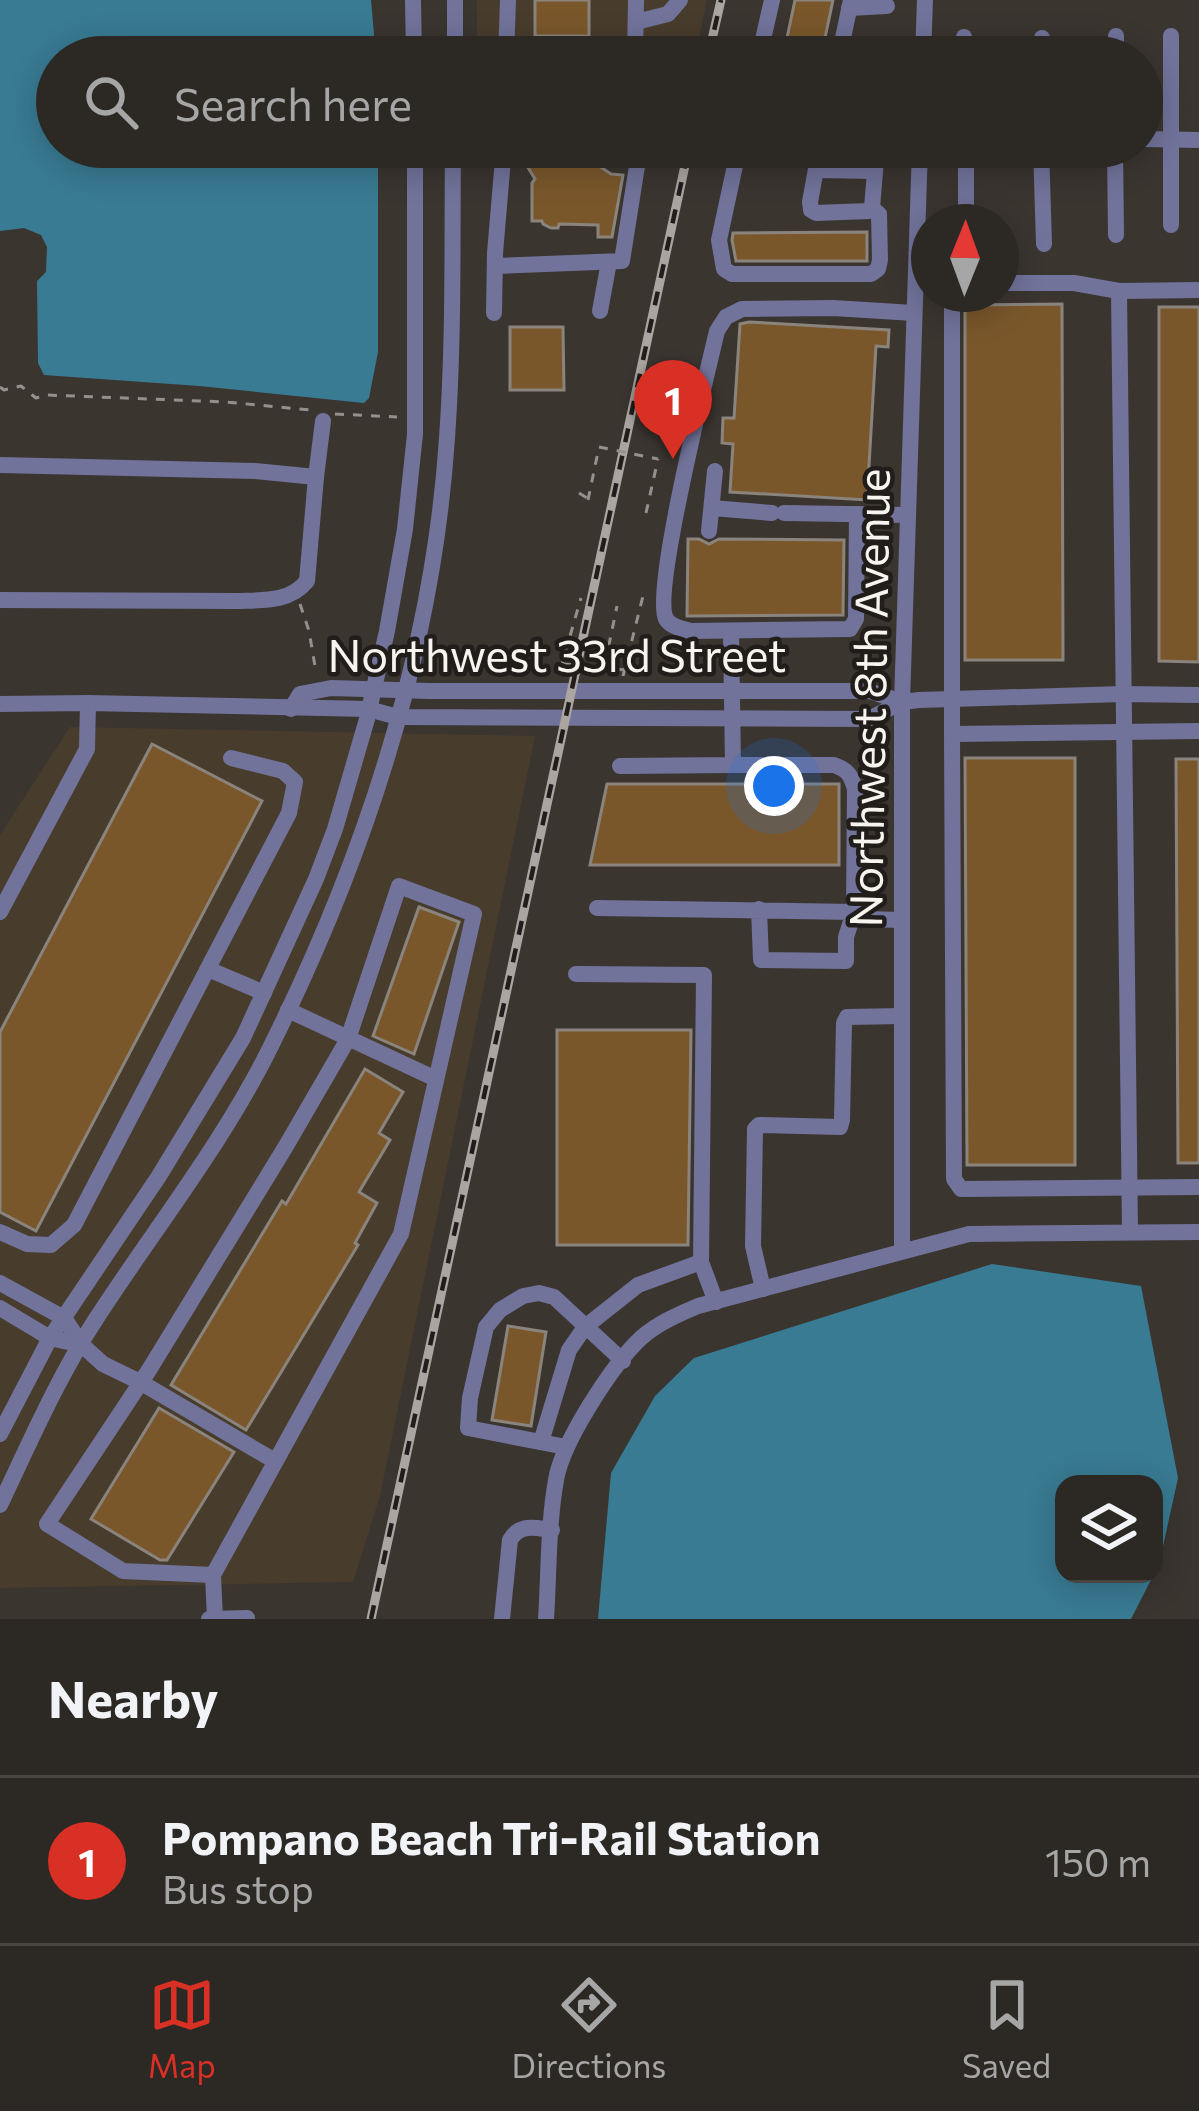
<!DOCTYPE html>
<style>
:root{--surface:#2c2824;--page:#34302c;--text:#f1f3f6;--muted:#a6a6a6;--line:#484441;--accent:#d93025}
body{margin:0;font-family:Commissioner,sans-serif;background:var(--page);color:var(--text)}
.controls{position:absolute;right:36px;bottom:36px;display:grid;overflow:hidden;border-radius:24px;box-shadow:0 6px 30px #0003}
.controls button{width:108px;height:108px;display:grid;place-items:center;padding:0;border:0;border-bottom:3px solid var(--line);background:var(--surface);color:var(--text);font:60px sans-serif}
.compass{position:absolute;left:911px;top:204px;width:108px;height:108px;border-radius:50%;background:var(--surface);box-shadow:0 6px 30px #0003;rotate:1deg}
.you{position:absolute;left:774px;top:786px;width:42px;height:42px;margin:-30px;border:9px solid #fff;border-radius:50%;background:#1a73e8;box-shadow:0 0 0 18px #1a73e833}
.badge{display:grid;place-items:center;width:78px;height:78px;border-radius:50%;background:var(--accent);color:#fff;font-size:39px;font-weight:700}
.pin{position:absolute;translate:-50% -99px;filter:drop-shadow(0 3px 6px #0008)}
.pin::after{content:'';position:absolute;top:63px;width:42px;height:36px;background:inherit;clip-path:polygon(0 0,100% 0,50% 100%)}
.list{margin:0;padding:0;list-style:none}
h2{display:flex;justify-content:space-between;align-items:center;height:156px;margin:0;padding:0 48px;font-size:51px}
h2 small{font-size:39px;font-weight:400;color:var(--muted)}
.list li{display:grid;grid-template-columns:78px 1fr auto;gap:36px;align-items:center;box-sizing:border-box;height:168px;padding:0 48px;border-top:3px solid var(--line)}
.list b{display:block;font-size:45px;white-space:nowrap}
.list p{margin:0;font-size:39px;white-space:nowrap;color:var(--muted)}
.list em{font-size:39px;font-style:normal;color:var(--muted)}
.icon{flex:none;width:66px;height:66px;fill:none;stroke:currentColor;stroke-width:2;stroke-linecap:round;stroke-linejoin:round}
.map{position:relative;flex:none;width:1199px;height:1619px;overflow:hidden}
.search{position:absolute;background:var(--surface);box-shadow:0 6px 30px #0003;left:36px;right:36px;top:36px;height:132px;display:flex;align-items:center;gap:30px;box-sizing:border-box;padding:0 42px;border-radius:66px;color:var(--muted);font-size:45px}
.sheet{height:324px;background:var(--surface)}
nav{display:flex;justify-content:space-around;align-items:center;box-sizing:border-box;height:168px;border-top:3px solid var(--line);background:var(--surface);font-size:33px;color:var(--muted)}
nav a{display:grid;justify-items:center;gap:6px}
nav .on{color:var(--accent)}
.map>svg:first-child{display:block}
.commercial{fill:#483c2d}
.water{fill:#397b93}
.building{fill:#7a572b;stroke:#8a847d;stroke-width:3}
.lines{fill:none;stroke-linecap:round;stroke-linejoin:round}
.path{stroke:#95908b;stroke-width:3;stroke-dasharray:9 9;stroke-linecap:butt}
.minor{stroke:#71739b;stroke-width:16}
.rail-casing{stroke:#aaa5a1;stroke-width:9}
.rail{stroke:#201d1b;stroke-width:4.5;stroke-dasharray:14;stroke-linecap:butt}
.path-bridge{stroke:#95908b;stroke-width:3;stroke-dasharray:9 9;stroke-linecap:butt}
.labels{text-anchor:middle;stroke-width:9;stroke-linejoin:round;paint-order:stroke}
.street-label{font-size:45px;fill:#f7f3ef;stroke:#201d1b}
</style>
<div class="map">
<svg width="1199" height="1619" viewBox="0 0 1199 1619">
<rect width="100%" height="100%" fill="#3b3530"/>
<g class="commercial">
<path d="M477 0H707L695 57H477Z"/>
<path d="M70 727 535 736 380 1496 353 1582 0 1588V835Z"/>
</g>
<g class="water">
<path d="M0 0H371L376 57H57V147H378V352L369 398 364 403 199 386 44 375 38 363 37 281 46 272 47 247 41 235 24 228 0 231Z"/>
<path d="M992 1264 1141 1286 1178 1478 1160 1560 1154 1573V1484H1064V1574H1154L1131 1619H598L611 1473 655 1396 694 1358Z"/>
</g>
<g class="building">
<rect x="535" y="0" width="54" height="36"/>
<path d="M795 0H833L821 57H783Z"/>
<path d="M523 147H536L544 155 552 147 599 148V166L611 174 623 175 612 237H598V225L559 224 558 228H551L543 224 542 221H532V183L535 179 524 161Z"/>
<path d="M867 232V261H736L732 240 733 233Z"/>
<path d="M1062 304 1063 660H965V305Z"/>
<path d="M1159 307H1199V662L1159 661Z"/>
<path d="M749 322 889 330 888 347 876 346 867 500 730 492 733 444 722 443 723 418H734L740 324Z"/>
<path d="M510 327H563L564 390H510Z"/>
<path d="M688 539H699L709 544 719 539 844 540 843 615 687 616Z"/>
<path d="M152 744 262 801 36 1231 0 1212V1032Z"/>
<path d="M965 758H1075V1165H967Z"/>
<path d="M1176 759H1199V1163H1178Z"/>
<path d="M607 784H839V865H590Z"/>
<path d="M419 907 459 922 414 1054 373 1036Z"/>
<path d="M557 1030H691L688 1245H557Z"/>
<path d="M365 1069 403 1092 379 1133 390 1140 359 1192 377 1203 355 1243 358 1245 246 1430 171 1385 282 1201 286 1204Z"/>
<path d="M508 1326 546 1332 531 1426 492 1420Z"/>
<path d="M159 1408 234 1452 167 1560H160L91 1519Z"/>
</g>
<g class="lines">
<g class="path">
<path d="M0 387 4 390 21 386 36 398 47 395 226 402 310 410"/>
<path d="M335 414 397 417"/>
<path d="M579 493 592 501"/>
<path d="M588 500 599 447"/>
<path d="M646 513 658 459"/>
<path d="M300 604 309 631 316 672"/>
<path d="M564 664 625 670"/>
<path d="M605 664 617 606"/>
<path d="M540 671 549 672 562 664 581 598"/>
<path d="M623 676 643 596"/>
</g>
<g class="minor">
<path d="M413 0 414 57"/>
<path d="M849 8 887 6"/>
<path d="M636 22 668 14 680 0"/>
<path d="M1171 36V225"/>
<path d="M964 37V57"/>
<path d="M840 50 887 49"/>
<path d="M455 57V0"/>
<path d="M506 57 508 0"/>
<path d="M635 57 636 0"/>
<path d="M759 57 772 0"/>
<path d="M839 57 851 0"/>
<path d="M923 57 925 0"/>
<path d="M1042 57V38"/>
<path d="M1116 57V36"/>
<path d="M1142 139 1199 140"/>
<path d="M739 147 719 240 724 269 732 274H871L878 269 880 260 879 214 872 208"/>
<path d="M820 147 810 202 811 210 816 213 869 211 872 208 877 147"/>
<path d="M966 147V222"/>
<path d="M1041 147 1044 244"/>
<path d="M1115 147 1116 235"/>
<path d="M816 170 875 171"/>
<path d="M495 266 622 261 640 147"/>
<path d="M1001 283H1074L1119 291 1130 1232"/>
<path d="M1119 291 1199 290"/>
<path d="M952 294V734L1199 731"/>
<path d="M600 311 609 262"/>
<path d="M494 313 495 253 504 147"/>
<path d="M0 465 255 471 316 477 307 581C289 603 262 600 236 601L0 600"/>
<path d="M316 477 323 421"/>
<path d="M712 508 772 513"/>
<path d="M784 513 908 515"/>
<path d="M857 514 856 619 850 629 691 631C682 629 671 627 666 619 652 592 707 374 717 331L726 317 742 309 833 308 914 313"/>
<path d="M709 531 715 471"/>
<path d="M0 704 88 703 368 709 398 717 869 719 902 702 919 700 1123 694 1199 695"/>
<path d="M291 709 300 694 331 688 429 691H869L902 702"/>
<path d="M952 734 954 1179 961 1189 1199 1187"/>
<path d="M733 765H834C848 770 851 775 855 789L854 912 865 919 902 920"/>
<path d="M620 766 733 765 731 632"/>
<path d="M399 886 474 914 401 1234 213 1575 123 1571 47 1524 149 1370 286 1146 348 1039Z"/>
<path d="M597 908 854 912 846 937V961L761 960 759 909"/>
<path d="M0 912 87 749 88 703"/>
<path d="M208 969 264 993"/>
<path d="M576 974 704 975 701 1262"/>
<path d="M288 1010 436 1079"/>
<path d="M0 1232 27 1244 51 1245 74 1225 289 813 295 782 283 771 231 758"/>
<path d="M902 1250V702L920 147"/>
<path d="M0 1283 64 1318 82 1345 103 1364 140 1382 275 1461"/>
<path d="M763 1289 753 1246 755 1129 759 1125 840 1127 842 1120 844 1023 847 1017 902 1016"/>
<path d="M0 1308 50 1338 82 1345"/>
<path d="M0 1434 50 1338 159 1176 243 1038 316 879 335 829 367 719 387 631 405 529 415 434V147"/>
<path d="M541 1442 569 1350 585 1327 638 1285 701 1262 716 1302"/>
<path d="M566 1447 468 1428 470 1398 486 1327 500 1310 523 1296 539 1293 554 1297 623 1361"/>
<path d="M0 1505C30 1442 58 1377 96 1319 155 1228 224 1142 272 1044 366 854 433 650 447 438 454 341 452 244 453 147"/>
<path d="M213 1575 215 1619"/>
<path d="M209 1619 247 1618"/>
<path d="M502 1619 510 1540C520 1523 534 1528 552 1530"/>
<path d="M546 1619C549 1573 548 1525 556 1480 562 1442 613 1364 641 1338 658 1323 677 1315 698 1306L969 1234 1199 1232"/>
</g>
<defs>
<g id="rail">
<path d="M708 57 721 0"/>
<path d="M371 1619 689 147"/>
</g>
</defs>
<use href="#rail" class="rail-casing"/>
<use href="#rail" class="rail"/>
<path class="path-bridge" d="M599 447 658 459"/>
</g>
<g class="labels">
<g class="street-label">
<text x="557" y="672">Northwest 33rd Street</text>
<text transform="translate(870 698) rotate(-89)" y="16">Northwest 8th Avenue</text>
</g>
</g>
</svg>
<div class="controls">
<button><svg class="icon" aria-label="layers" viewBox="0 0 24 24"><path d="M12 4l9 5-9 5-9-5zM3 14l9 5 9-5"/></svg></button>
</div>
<svg class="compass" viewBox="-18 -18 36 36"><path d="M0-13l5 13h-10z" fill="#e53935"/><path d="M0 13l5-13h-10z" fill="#a6a6a6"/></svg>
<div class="you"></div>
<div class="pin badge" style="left:673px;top:459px">1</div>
<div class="search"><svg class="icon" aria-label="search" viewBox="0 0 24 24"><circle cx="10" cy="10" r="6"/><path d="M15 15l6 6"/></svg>Search here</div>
</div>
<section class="sheet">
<h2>Nearby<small></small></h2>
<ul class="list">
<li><span class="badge">1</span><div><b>Pompano Beach Tri-Rail Station</b><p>Bus stop</p></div><em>150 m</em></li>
</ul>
</section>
<nav>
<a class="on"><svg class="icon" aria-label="map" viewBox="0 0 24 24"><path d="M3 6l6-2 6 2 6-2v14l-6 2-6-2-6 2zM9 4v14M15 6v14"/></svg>Map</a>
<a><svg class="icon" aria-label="directions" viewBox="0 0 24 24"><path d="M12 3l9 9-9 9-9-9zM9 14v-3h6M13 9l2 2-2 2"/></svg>Directions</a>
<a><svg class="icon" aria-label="saved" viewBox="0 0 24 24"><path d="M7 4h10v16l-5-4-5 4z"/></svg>Saved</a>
</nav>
